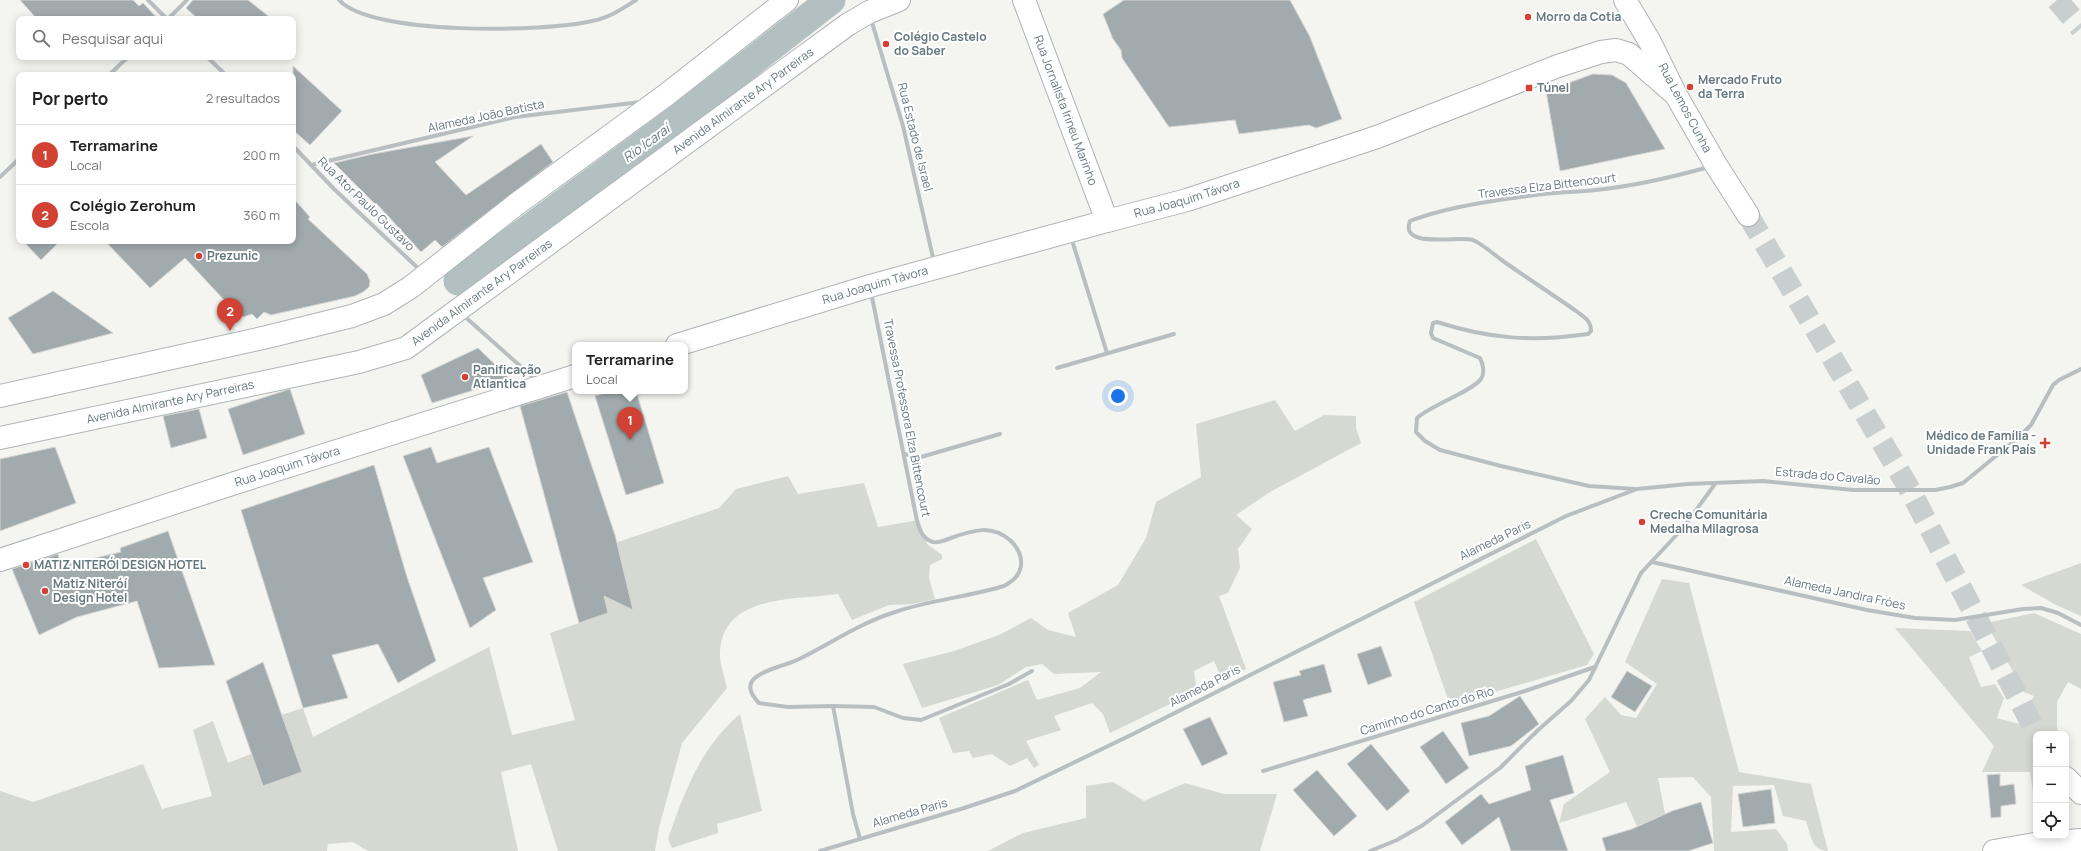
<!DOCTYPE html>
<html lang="pt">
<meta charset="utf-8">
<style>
:root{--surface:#fff;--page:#f2f2f2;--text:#222;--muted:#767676;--line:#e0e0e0;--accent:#d14234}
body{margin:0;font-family:Manrope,sans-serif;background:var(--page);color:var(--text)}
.controls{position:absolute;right:12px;bottom:12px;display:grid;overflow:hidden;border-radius:8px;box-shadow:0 2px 10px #0003}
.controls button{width:36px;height:36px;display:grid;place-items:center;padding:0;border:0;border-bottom:1px solid var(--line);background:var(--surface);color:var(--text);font:20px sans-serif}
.you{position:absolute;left:1118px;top:396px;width:14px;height:14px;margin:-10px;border:3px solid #fff;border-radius:50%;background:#1a73e8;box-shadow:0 0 0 6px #1a73e833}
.badge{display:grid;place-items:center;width:26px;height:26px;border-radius:50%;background:var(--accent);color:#fff;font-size:13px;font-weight:700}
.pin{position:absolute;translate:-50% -33px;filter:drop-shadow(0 1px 2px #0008)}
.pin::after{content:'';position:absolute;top:21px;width:14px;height:12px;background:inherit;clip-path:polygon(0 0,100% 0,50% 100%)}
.popup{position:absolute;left:572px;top:342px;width:116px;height:52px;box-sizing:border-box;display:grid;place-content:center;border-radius:8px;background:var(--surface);filter:drop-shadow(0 1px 3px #0005);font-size:13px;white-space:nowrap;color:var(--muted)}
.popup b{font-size:15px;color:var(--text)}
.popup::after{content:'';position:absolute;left:50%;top:100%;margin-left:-8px;border:8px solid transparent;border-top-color:var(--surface)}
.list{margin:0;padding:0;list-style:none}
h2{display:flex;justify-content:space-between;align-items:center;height:52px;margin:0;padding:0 16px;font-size:17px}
h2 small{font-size:13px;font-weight:400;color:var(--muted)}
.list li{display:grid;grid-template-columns:26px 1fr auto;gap:12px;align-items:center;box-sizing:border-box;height:60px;padding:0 16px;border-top:1px solid var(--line)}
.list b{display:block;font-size:15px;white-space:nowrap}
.list p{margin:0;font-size:13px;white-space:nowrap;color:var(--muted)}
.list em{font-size:13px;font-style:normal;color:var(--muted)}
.icon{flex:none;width:22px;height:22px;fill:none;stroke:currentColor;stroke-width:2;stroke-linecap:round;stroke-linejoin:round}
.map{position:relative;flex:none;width:2081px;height:851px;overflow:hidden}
.search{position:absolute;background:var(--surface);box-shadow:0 2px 10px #0003;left:16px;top:16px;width:280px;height:44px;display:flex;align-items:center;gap:10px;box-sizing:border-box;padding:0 14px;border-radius:8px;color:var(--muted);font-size:15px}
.panel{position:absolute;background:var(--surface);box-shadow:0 2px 10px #0003;left:16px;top:72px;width:280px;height:172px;border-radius:8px}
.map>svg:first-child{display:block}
.green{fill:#d5d9d1}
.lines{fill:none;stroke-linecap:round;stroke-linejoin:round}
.river{stroke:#b2c0c2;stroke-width:29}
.building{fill:#a1abae;stroke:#d6d5d4}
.primary-tunnel{stroke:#c9cfcf;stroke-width:22;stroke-dasharray:22 11;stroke-linecap:butt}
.secondary-casing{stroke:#aeb5b7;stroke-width:24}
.primary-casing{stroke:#adb3b5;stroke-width:24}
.street{stroke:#b9bfc1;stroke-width:4}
.secondary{stroke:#fff;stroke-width:22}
.primary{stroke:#fff;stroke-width:22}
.poi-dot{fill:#d14234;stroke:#fff;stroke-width:1.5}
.labels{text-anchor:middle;stroke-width:4;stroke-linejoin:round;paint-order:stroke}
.poi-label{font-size:12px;font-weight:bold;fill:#66787f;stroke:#fff;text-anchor:start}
.street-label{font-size:12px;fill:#66787f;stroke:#fff}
.water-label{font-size:13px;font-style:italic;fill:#62797c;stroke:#fff}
</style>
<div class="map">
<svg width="2081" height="851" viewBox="0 0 2081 851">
<rect width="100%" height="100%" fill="#f4f4f1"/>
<g class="green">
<path d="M1275 400 1295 431 1324 415 1356 416V428L1361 443 1270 492 1236 515 1252 529 1238 549 1240 568 1228 593 1219 596 1246 669 1222 679 1214 661 1194 671 1197 691 1110 733 1103 714 1092 703 1054 716 1061 730 1026 741 1039 765 1034 768 1027 758 1010 766 992 754 973 758 969 751 953 753 939 718 1028 680 1037 700 1080 688 1101 672 1054 674 1042 664 1026 667 998 685 922 708 903 664 954 651 999 635 1031 618 1048 630 1076 637 1068 613 1118 585 1146 538 1156 502 1201 477 1196 424Z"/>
<path d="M788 476 798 494 864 483 878 527 919 520 927 544 942 555V559L930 565 929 578 935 599 913 604 889 605 852 620 838 594C796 600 723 594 720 652 719 663 725 677 727 688L682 743 659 828 655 851H558L531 764 501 772 518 851H368L353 842 328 844 327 851H0V791L33 802 143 764 162 809 212 796 193 730 213 721 228 763 269 747 262 721 303 708 313 737 489 647 512 735 575 720 550 633 608 613 604 596 615 543 719 508 736 489Z"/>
<path d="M1536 539 1594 654 1587 665 1450 705 1414 602Z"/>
<path d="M2081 563V616L2056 605 2021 585Z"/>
<path d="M1662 579 1689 583 1739 772 1811 784 1828 851C1811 851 1811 834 1806 821L1783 816 1774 785 1733 786 1731 832 1776 829 1787 844 1788 851H1714L1711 797 1693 777 1658 778 1665 814 1637 826 1626 802 1559 823 1564 804 1610 772 1585 719 1605 697 1621 715 1636 718 1657 684 1625 662Z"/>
<path d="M2034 613 2081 634V689L2068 682 2057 702V728L2059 734H2036V811L2030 772H1982L1994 746 1895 628 1970 631 1982 651 1969 657 1981 687 1995 684 2004 698 1997 718 2019 724 2034 696 2024 692 1986 623Z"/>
<path d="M740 714 762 811 717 824 718 833 672 848 668 839C685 790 700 749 740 714Z"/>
<path d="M1113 782 1144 801 1185 783 1224 794H1277L1260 851H988L1023 833 1086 818V786Z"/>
</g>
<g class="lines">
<path class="river" d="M458 281 678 119 831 0"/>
</g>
<g class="building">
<path d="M20 0H133L139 6 143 3 158 19H37Z"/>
<path d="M193 0H248L272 19H198L186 8Z"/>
<path d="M1124 0H1290L1310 37 1342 119 1316 128 1309 125 1239 134 1235 120 1169 127 1122 58 1121 50 1113 39 1103 14Z"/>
<path d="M293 66 342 111 310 145 293 130Z"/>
<path d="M1593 74 1612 75 1626 83 1665 149 1560 171 1546 91Z"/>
<path d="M473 136 435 162 466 195 541 144 553 162 442 247 435 240 421 252 376 203 375 204 334 163 373 154Z"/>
<path d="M293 198 310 217 308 219 367 274 370 281 369 287 363 292 355 296 271 315 264 312 257 319 252 314 243 317 240 312 231 311 224 305 226 302 185 258 150 288 105 241H293Z"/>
<path d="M23 241H60L41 260Z"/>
<path d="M53 291 113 333 33 354 8 318Z"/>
<path d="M478 348 510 379 432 403 421 375Z"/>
<path d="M290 389 305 434 243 455 228 409Z"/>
<path d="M612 391H636L664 483 626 495 595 396Z"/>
<path d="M567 392 615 535 633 610 604 596 608 613 579 623 520 406Z"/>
<path d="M199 409 207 438 171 448 163 416Z"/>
<path d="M55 447 76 503 0 531V459Z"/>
<path d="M431 447 437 463 489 447 533 562 483 578 496 610 470 628 403 456Z"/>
<path d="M374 465 407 577 436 661 398 683 378 644 332 655 348 698 303 708 241 510Z"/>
<path d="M168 531 215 665 159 668 137 601 77 617 39 635 12 569 58 554 61 566 121 552 120 548Z"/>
<path d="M1381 646 1392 676 1368 685 1357 654Z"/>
<path d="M263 662 302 772 263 786 226 681Z"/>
<path d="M1324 664 1332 692 1303 700 1308 716 1284 722 1273 682 1301 675 1299 671Z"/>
<path d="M1627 671 1652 686 1635 712 1611 697Z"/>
<path d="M1520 696 1539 724 1511 746 1469 756 1461 723 1489 716Z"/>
<path d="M1210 717 1228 754 1202 766 1183 729Z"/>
<path d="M1443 731 1469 768 1446 784 1420 747Z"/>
<path d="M1371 744 1410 791 1387 811 1347 764Z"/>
<path d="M1563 755 1574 793 1550 800 1568 851H1511L1499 817 1462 845 1445 822 1481 794 1489 804 1531 790 1525 766Z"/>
<path d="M1317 770 1357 816 1334 836 1293 790Z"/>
<path d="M2000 774V786L2014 784 2016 804 2001 806V817L1991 818 1987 775Z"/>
<path d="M1771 789 1775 823 1743 827 1738 794Z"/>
<path d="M1701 802 1713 843 1688 851H1606L1602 838 1632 829 1672 811Z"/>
</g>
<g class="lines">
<g class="primary-tunnel">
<path d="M2057 0 2081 28"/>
<path d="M1748 215 1910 490 2037 734"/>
</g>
<defs>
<g id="secondary">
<path d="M1625 0 1650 42 1676 95"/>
<path id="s1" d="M677 345 870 286 1107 221"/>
<path d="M0 396 267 337 352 316 384 304 411 287 518 203 666 95 787 0"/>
<path id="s2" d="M0 438 359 362 406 348 847 25 869 12 899 0"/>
<path id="s3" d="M0 560 235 483 575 376"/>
<path d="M1994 851 2041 843 2081 840"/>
</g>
<g id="primary">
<path id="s4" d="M1024 0 1107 221 1187 200 1377 137 1558 66 1601 52 1616 50 1629 54 1676 95 1716 165 1748 215"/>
<path d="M2066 778 2081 793"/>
</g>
</defs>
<use href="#secondary" class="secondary-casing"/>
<use href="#primary" class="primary-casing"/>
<g class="street">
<path d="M148 0 167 19"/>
<path d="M339 0C371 36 546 32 592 21 609 18 622 9 636 0"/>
<path d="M168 19 187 0"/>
<path d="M871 19 903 126 934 262"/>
<path d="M207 57 226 75"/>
<path d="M109 75 128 57"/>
<path d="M293 146 334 189 421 271"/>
<path d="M311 165 515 117 641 102"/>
<path d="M0 177 19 159"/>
<path d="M1071 237 1107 353"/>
<path d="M463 315 537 381"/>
<path d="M1057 368 1174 334"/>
<path d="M904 454 921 457 1000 434"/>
<path d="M1635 489 1589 486 1501 466 1440 450 1425 441 1416 432 1417 418C1433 404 1471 392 1481 379 1485 373 1483 364 1480 358L1433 338 1431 333 1433 323 1437 322C1490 339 1532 342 1588 334L1591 331C1591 320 1584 317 1576 311 1552 294 1527 278 1503 261 1493 254 1484 245 1473 240 1461 235 1399 250 1410 221 1449 206 1503 199 1544 194 1561 192 1579 192 1596 190 1634 186 1673 177 1709 167"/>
<path d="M1652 562 1867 610 1915 618 1955 620 2023 609 2041 608 2058 613 2081 625"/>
<path d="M833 706 874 707 903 718 921 720 1009 684 1032 671"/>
<path d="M1263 771 1525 691 1595 667"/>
<path d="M860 839 853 814 833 706 788 707 759 703C731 674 778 669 797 660 830 644 860 623 895 612 930 600 968 597 1004 586 1013 581 1019 576 1021 566 1022 557 1018 548 1011 541 992 524 973 530 951 538 946 540 939 543 933 542 923 539 920 531 917 521L871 292"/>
<path d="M820 851 964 808 1015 791 1133 734 1566 516 1637 489 1688 484 1763 481 1853 490H1935L1950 487 1963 483 2018 438 2031 425 2053 385 2059 380 2081 369"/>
<path d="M1370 851 1397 840 1423 825 1500 768 1537 731 1571 701 1589 680 1641 573 1683 528 1715 484"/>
</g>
<use href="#secondary" class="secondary"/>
<use href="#primary" class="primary"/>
</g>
<g class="poi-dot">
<circle cx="1528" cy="17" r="4"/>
<circle cx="886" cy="44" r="4"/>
<circle cx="1690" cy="87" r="4"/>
<rect x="1525" y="84" width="8" height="8" rx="2"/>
<circle cx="199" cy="256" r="4"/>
<circle cx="465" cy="377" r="4"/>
<path d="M2043 437h4v4h4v4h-4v4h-4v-4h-4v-4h4z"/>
<circle cx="1642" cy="522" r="4"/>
<circle cx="26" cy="565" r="4"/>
<circle cx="45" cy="591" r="4"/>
</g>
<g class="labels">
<g class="poi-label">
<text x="1536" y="21">Morro da Cotia</text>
<text x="894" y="41">Colégio Castelo<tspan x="894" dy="14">do Saber</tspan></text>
<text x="1698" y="84">Mercado Fruto<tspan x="1698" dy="14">da Terra</tspan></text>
<text x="1537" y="92">Túnel</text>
<text x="207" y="260">Prezunic</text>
<text x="473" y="374">Panificação<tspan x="473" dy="14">Atlantica</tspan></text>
<text x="2036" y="440" text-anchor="end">Médico de Família -<tspan x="2036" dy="14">Unidade Frank País</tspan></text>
<text x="1650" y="519">Creche Comunitária<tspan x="1650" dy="14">Medalha Milagrosa</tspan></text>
<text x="34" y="569">MATIZ NITERÓI DESIGN HOTEL</text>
<text x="53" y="588">Matiz Niteróí<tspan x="53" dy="14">Design Hotel</tspan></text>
</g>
<g class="street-label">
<text dy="4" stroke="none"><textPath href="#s2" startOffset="834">Avenida Almirante Ary Parreiras</textPath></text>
<text transform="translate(1685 108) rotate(62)" y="4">Rua Lemos Cunha</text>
<text dy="4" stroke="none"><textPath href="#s4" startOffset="118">Rua Jornalista Irineu Marinho</textPath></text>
<text transform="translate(486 116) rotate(-12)" y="4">Alameda João Batista</text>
<text transform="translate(915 137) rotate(76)" y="4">Rua Estado de Israel</text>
<text transform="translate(1547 186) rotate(-7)" y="4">Travessa Elza Bittencourt</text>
<text dy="4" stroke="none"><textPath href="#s4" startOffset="319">Rua Joaquim Távora</textPath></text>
<text transform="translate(366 204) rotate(44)" y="4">Rua Ator Paulo Gustavo</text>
<text dy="4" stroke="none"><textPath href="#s1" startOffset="207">Rua Joaquim Távora</textPath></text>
<text dy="4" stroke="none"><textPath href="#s2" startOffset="510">Avenida Almirante Ary Parreiras</textPath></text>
<text dy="4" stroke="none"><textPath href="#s2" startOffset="174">Avenida Almirante Ary Parreiras</textPath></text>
<text transform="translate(907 418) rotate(79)" y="4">Travessa Professora Elza Bittencourt</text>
<text dy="4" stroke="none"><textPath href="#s3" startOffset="302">Rua Joaquim Távora</textPath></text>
<text transform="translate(1828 476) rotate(5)" y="4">Estrada do Cavalão</text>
<text transform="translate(1495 540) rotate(-26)" y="4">Alameda Paris</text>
<text transform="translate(1845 593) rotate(12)" y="4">Alameda Jandira Fróes</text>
<text transform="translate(1205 686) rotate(-27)" y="4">Alameda Paris</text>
<text transform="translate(1427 711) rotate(-17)" y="4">Caminho do Canto do Rio</text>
<text transform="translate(910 813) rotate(-16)" y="4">Alameda Paris</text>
</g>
<g class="water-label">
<text transform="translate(646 143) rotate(-36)" y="5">Rio Icaraí</text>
</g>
</g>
</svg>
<div class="controls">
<button>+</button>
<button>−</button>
<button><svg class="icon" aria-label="locate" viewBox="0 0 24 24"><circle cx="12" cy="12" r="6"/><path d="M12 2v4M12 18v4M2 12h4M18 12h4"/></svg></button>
</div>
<div class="you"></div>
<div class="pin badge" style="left:630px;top:440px">1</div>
<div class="popup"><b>Terramarine</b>Local</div>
<div class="pin badge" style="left:230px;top:331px">2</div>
<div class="search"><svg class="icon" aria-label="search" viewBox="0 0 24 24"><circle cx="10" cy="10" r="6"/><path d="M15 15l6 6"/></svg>Pesquisar aqui</div>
<section class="panel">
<h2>Por perto<small>2 resultados</small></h2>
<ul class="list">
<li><span class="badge">1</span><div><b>Terramarine</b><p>Local</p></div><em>200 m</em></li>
<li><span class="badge">2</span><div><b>Colégio Zerohum</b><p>Escola</p></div><em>360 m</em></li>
</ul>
</section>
</div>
